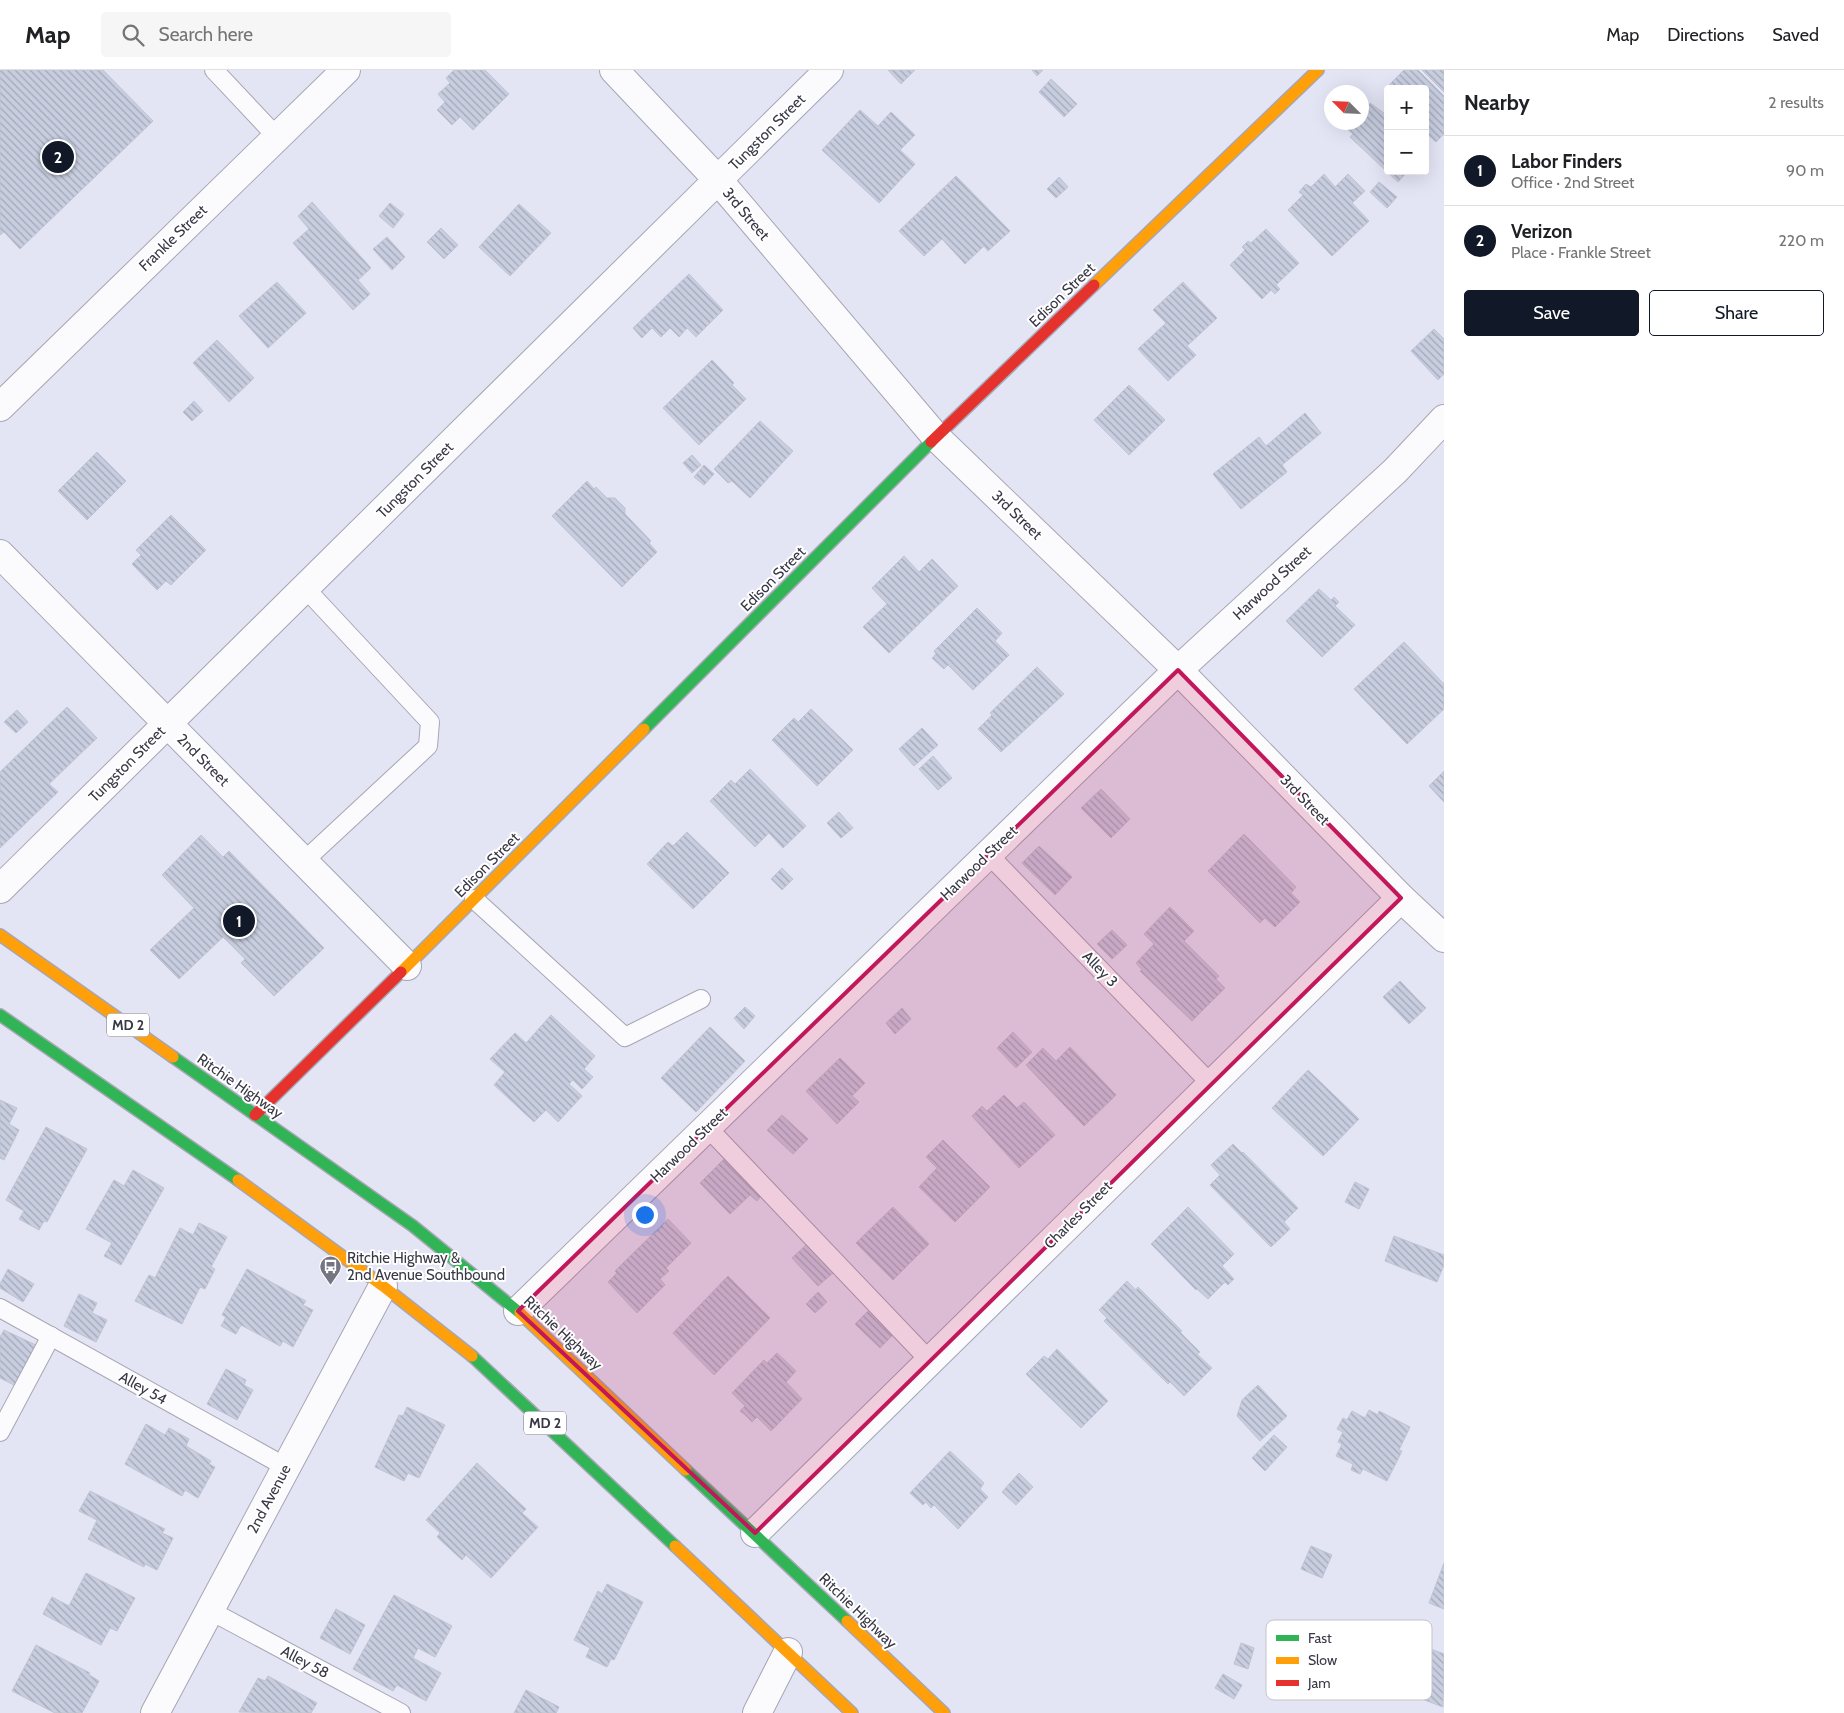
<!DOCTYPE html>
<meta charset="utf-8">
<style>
:root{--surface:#fff;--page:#f6f6f6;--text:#202124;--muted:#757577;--line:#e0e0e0;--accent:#111827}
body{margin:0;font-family:Cabin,sans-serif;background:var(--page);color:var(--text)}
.controls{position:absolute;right:15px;top:15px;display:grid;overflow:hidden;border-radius:5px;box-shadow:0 5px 20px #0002}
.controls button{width:45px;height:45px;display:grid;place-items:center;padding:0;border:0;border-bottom:1px solid var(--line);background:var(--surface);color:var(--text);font:25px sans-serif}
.compass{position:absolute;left:1324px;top:15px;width:45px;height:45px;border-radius:50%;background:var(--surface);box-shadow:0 5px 20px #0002;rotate:294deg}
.you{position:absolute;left:644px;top:1144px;width:18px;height:18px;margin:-12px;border:4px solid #fff;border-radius:50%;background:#1a73e8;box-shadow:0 0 0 8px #1a73e833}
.badge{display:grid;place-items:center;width:32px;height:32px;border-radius:50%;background:var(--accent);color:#fff;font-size:16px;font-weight:700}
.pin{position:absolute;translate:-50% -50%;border:2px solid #fff;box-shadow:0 1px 5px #0006}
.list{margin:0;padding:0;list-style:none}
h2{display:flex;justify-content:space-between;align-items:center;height:65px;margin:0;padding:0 20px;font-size:21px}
h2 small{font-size:16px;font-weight:400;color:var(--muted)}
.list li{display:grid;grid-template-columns:32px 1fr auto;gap:15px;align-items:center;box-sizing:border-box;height:70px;padding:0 20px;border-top:1px solid var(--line)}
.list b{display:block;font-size:19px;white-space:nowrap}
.list p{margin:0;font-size:16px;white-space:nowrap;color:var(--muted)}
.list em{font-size:16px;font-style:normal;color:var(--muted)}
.actions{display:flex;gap:10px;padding:15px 20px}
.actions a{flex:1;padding:11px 0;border:1px solid var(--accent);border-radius:5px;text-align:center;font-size:18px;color:var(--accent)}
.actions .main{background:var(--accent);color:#fff}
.icon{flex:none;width:28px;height:28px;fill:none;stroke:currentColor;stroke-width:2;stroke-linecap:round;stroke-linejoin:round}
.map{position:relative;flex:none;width:1444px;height:1643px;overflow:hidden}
header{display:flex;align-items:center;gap:30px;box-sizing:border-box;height:70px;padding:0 25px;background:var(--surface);border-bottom:1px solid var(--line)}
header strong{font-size:24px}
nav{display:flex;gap:28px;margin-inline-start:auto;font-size:18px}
.search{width:350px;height:45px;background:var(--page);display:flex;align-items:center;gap:12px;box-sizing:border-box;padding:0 18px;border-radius:5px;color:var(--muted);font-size:19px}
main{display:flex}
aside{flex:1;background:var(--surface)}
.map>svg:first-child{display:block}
.building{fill:url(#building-back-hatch);stroke:#c0c4d0}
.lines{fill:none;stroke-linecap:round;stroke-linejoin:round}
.lane-casing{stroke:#a6a6b4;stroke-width:20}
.street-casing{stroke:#a6a6b4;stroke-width:30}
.fast-casing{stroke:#a6a6b4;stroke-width:14}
.slow-casing{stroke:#a6a6b4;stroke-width:14}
.jam-casing{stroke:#a6a6b4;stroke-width:14}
.lane{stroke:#fbfbfd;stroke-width:18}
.street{stroke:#fbfbfd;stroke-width:28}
.fast{stroke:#30b455;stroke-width:11}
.slow{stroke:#ff9f0a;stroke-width:11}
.jam{stroke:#e5322d;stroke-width:11}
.marked{fill:#c2185b;fill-opacity:0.2;stroke:#c2185b;stroke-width:4;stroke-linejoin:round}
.labels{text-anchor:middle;stroke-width:4;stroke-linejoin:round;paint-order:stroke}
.shield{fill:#fff;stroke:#74747e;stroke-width:1}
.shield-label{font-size:14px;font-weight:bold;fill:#383846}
.street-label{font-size:15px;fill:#383846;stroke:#fff}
.poi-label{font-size:15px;fill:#383846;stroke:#fff;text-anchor:start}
.key{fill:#fff;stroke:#c3c3c8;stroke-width:1}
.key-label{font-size:14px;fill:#383846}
</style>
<header>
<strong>Map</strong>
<div class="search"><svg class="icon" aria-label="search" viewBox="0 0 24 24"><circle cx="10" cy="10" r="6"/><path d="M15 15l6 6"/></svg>Search here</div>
<nav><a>Map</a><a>Directions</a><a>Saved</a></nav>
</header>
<main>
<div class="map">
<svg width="1444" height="1643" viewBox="0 0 1444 1643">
<defs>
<pattern id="building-back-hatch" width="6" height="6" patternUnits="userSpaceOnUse" patternTransform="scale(1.25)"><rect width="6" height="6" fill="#c8cee0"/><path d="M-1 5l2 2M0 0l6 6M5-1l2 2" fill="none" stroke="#a3a8b7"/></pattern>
</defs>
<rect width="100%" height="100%" fill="#e3e4f4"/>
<g class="building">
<path d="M0 0H103L153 51 20 179 4 162 0 165Z"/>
<path d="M454 0H485L509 24 473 60 460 47 452 55 437 40 445 32 438 24 450 13 446 8Z"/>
<path d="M888 0H915L901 14Z"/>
<path d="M1032 0H1043L1037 6Z"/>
<path d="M1404 0H1418L1444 26V64L1436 72 1425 62V19H1388V24L1384 20Z"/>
<path d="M1422 0H1444V22Z"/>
<path d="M1051 9 1077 34 1064 47 1039 22Z"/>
<path d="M1370 33 1388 46V101H1408L1398 112 1350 67 1353 64 1346 58 1351 52H1362V42Z"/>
<path d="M860 40 878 56 891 42 915 65 900 80 915 94 879 133 822 80Z"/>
<path d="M1324 104 1335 117 1348 104 1365 121 1352 133 1369 151 1332 186 1288 140 1303 125 1299 122 1306 114 1311 117Z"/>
<path d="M956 106 1010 161 988 181 984 176 965 194 942 169 924 186 899 161Z"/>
<path d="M1059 107 1068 117 1056 128 1047 119Z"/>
<path d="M1379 112 1397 127 1387 138 1370 122Z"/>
<path d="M312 132 371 198 358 210 370 224 353 240 293 173 309 159 298 146Z"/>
<path d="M390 133 404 144 393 158 379 146Z"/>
<path d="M519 134 551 163 510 206 479 177Z"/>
<path d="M441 158 458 175 444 189 427 172Z"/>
<path d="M1266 159 1299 193 1276 215 1280 219 1275 224 1271 220 1262 229 1230 195 1245 180 1242 177 1248 171 1251 173Z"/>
<path d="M387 167 405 187 392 200 373 179Z"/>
<path d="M689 204 723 240 696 267 687 258 679 267 670 258 661 267 652 258 642 268 633 258Z"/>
<path d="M277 212 306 243 268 278 239 246Z"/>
<path d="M1183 212 1217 248 1187 276 1196 285 1168 311 1138 279 1166 253 1153 240Z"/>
<path d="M1434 259 1444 269V304L1438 310 1411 281Z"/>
<path d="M217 270 254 308 229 332 193 293Z"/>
<path d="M712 290 734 313 732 315 746 329 699 375 663 338Z"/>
<path d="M1129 315 1165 350 1129 385 1094 350Z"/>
<path d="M194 331 203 341 192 351 183 342Z"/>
<path d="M1305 343 1321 363 1282 395 1287 402 1241 439 1213 404 1259 367 1266 376Z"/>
<path d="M760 351 793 381 750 428 732 411 728 413 714 399Z"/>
<path d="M97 382 126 411 87 450 58 421Z"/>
<path d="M692 385 701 395 692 403 683 393Z"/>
<path d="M704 395 714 404 704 415 694 407Z"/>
<path d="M587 411 594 419 596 417 607 428H615L625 438V444L651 471 649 473 657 482 622 517 552 446Z"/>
<path d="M171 445 206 480 171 515 166 511 157 520 132 494 141 485 136 480Z"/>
<path d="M904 486 919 502 932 489 958 516 889 583 863 557 887 534 872 518Z"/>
<path d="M1319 519 1331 530 1334 527 1339 532 1335 536 1355 555 1322 587 1286 551Z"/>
<path d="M977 538 1002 563 995 571 1009 585 973 620 948 595 944 599 932 588 936 584 934 581Z"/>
<path d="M1404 572 1444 614V639L1407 674 1354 619Z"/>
<path d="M1037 597 1064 624 1001 682 978 659 992 645 990 643Z"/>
<path d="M67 637 97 668 49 714 58 722 0 778V702Z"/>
<path d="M811 639 853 680 817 716 772 670 794 648 798 652Z"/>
<path d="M17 640 28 652 16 663 4 652Z"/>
<path d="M922 658 938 675 914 696 899 679Z"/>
<path d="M933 686 952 708 938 720 919 699Z"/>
<path d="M750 699 806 756 783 778 769 763 755 777 710 731 731 710 735 714Z"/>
<path d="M1444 701V732L1429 716Z"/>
<path d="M1101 719 1130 749 1111 768 1081 738Z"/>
<path d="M839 742 853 758 841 768 827 753Z"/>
<path d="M687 762 729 803 693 839 647 794 668 772 673 776Z"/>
<path d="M1244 764 1296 817 1291 823 1300 832 1275 857 1265 848 1260 853 1208 801Z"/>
<path d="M201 765 223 787 229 781 324 878 274 926 241 893 245 889 223 867 179 909 150 880 194 838 162 805Z"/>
<path d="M1039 776 1072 807 1055 825 1022 793Z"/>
<path d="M782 798 793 809 782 820 771 809Z"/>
<path d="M1170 837 1194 861 1184 871 1219 906 1216 909 1225 918 1192 951 1140 901 1142 900 1136 893 1154 874 1144 864Z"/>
<path d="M1112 860 1127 875 1112 889 1097 874Z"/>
<path d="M1400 911 1426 938 1409 954 1383 927Z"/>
<path d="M745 937 755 946 744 959 734 948Z"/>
<path d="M902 938 911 949 895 964 886 953Z"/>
<path d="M551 945 595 986 584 999 593 1007 582 1019 573 1010 569 1014 582 1026 558 1052 546 1040 534 1052 494 1015 505 1002 490 989 515 963 526 973Z"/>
<path d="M710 957 745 991 696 1042 661 1008Z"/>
<path d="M1013 962 1032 982 1016 998 997 978Z"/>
<path d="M1070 977 1116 1025 1084 1056 1026 995 1043 978 1056 991Z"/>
<path d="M840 988 865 1013 852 1026 859 1032 837 1054 806 1021Z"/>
<path d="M1308 1000 1359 1049 1323 1086 1272 1038Z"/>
<path d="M1004 1025 1017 1038 1024 1032 1055 1065 1019 1098 972 1046 982 1036 987 1041Z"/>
<path d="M0 1030 17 1038 9 1054 19 1060 4 1090 0 1088Z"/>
<path d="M782 1045 808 1069 793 1084 767 1060Z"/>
<path d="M46 1057 87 1079 47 1152 44 1151 39 1160 19 1149 24 1141 6 1130Z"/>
<path d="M943 1070 990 1117 955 1152 919 1117 937 1098 926 1087Z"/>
<path d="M1233 1074 1242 1083 1243 1082 1298 1138 1284 1152 1290 1159 1271 1177 1210 1115 1220 1105 1211 1095Z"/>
<path d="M727 1086 764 1123 757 1131 750 1125 730 1144 700 1113Z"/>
<path d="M133 1100 164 1118 121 1195 104 1186 112 1173 86 1159 114 1110 124 1116Z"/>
<path d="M1355 1112 1369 1119 1359 1139 1345 1132Z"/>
<path d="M893 1137 929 1174 893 1210 856 1173Z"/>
<path d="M1188 1137 1234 1184 1222 1196 1234 1209 1228 1215 1225 1212 1208 1229 1197 1219 1196 1220 1151 1174Z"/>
<path d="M668 1149 691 1173 666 1198 669 1201 660 1209 665 1215 637 1243 608 1212 617 1203 615 1201Z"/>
<path d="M199 1153 227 1167 211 1197 215 1199 205 1219 200 1217 182 1254 135 1231 149 1205 155 1208 180 1158 193 1165Z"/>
<path d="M1394 1166 1444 1185V1195L1437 1212 1385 1191Z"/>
<path d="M807 1174 833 1203 818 1216 792 1188Z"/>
<path d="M8 1199 34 1214 23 1232 0 1218V1214Z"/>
<path d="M247 1199 306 1231 303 1235 313 1240 293 1277 283 1271 280 1276 241 1255 236 1264 221 1256 226 1247 222 1245Z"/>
<path d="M728 1206 770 1248 714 1305 673 1263Z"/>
<path d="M1127 1211 1136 1220 1138 1217 1182 1261 1180 1262 1200 1282 1197 1284 1212 1298 1184 1326 1170 1312 1168 1314 1104 1251 1107 1248 1099 1240Z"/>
<path d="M818 1222 827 1232 815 1243 806 1234Z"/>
<path d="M79 1224 97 1233 92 1243 107 1250 96 1272 64 1256Z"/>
<path d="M871 1238 895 1263 880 1278 855 1254Z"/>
<path d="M4 1260 38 1276 18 1317 0 1308V1267Z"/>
<path d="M1057 1279 1108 1331 1081 1358 1026 1304 1044 1286 1048 1289Z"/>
<path d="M777 1283 796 1301 786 1312 802 1329 771 1361 757 1347 752 1352 744 1344 740 1341 745 1336 732 1323 764 1290 767 1293Z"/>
<path d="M226 1299 246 1310 244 1315 253 1320 237 1350 207 1334Z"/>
<path d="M1258 1315 1287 1346 1260 1371 1237 1346 1242 1330Z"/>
<path d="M407 1337 445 1355 419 1408 408 1403 404 1411 375 1397 399 1345 403 1346Z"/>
<path d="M1369 1340 1378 1345 1379 1341 1410 1357 1399 1380 1402 1381 1387 1411 1363 1399 1360 1404 1351 1400 1353 1394 1336 1386 1342 1374 1338 1372 1343 1362 1337 1359 1343 1348 1347 1350 1352 1341 1365 1348Z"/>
<path d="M146 1354 165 1365 169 1358 189 1369 186 1376 211 1391 209 1394 215 1397 198 1428 185 1420 182 1426 125 1394Z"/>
<path d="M1274 1365 1287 1377 1265 1401 1252 1388Z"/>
<path d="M950 1381 984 1413 980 1419 988 1427 958 1459 934 1435 931 1438 926 1432 923 1435 910 1423Z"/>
<path d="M477 1393 526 1439 522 1443 538 1457 491 1508 466 1485 462 1490 437 1467 440 1463 426 1450Z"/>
<path d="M1019 1403 1033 1417 1016 1435 1002 1422Z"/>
<path d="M90 1421 165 1459 162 1463 173 1468 157 1500 145 1494 144 1497 88 1469 97 1450 79 1441Z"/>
<path d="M1311 1476 1332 1485 1322 1508 1301 1499Z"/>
<path d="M1444 1493V1539L1429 1533Z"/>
<path d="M86 1503 135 1528 117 1561 110 1558 101 1575 43 1544 52 1527 69 1536Z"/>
<path d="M607 1514 643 1532 614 1590 611 1589 607 1597 586 1587 590 1578 574 1570 598 1521 602 1524Z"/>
<path d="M394 1525 452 1556 435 1587 418 1578 413 1588 441 1603 426 1631 397 1615 393 1621 353 1599Z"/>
<path d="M336 1539 365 1555 350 1584 320 1568Z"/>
<path d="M1241 1573 1254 1578 1248 1599 1234 1594Z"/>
<path d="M1418 1574 1444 1584 1443 1637 1401 1621 1407 1604 1395 1599 1399 1588 1405 1590 1408 1584 1413 1586Z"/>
<path d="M36 1575 90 1603 88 1604 99 1611 82 1643H55L12 1621Z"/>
<path d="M1223 1604 1242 1615 1234 1629 1215 1618Z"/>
<path d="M268 1606 317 1633 311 1643 239 1642 258 1608 265 1611Z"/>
<path d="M526 1620 559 1637 556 1643H514Z"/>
</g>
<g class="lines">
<defs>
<g id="lane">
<path d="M214 0 277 67"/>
<path d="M988 784 1211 1014"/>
<path d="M303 792 428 676 430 652 305 518"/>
<path d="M474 829 625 967 701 929"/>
<path d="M707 1057 930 1291"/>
<path d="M0 1238 286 1397"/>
<path d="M0 1362 51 1266"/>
<path d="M209 1540 401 1643"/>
</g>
<g id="street">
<path d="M614 0 718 110 936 367 1178 600 1401 828 1444 868"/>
<path d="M0 337 346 0"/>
<path d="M0 484 407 896"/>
<path d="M0 819 829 0"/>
<path d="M518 1241 1178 600 1395 401 1444 349"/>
<path d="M755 1463 1401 828"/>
<path d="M155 1643 383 1216"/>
<path d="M757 1643 788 1582"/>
</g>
<g id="fast">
<path d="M644 659 931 372"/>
<path d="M0 945 238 1110"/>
<path d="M173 987 413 1156 520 1243"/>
<path d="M472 1286 675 1476"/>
<path d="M686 1400 847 1551"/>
</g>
<g id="slow">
<path d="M1094 215 1318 0"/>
<path d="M0 865 173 987"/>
<path d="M401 902 644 659"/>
<path d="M238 1110 383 1216 472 1286"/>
<path d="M520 1243 686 1400"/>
<path d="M675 1476 852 1643"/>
<path d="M847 1551 944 1643"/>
</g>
<g id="jam">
<path d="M931 372 1094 215"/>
<path d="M255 1045 401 902"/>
</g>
</defs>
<use href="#lane" class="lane-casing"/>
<use href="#street" class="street-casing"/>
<use href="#fast" class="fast-casing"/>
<use href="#slow" class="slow-casing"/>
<use href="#jam" class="jam-casing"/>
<use href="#lane" class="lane"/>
<use href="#street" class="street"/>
<use href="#fast" class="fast"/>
<use href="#slow" class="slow"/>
<use href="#jam" class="jam"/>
</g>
<path class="marked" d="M1178 600 1401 828 755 1463 518 1241Z"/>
<defs>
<symbol id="bus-pin" viewBox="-11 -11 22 30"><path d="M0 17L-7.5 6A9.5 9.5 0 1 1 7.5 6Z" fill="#747483" stroke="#fff"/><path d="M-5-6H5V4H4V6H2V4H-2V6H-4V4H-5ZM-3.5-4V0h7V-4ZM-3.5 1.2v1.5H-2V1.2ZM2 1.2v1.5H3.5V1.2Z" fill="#fff"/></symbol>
</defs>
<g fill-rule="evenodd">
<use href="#bus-pin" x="318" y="1184" width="25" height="34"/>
</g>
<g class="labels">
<g class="shield">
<rect x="107" y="943.5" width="42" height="23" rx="4"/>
<rect x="524" y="1341.5" width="42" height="23" rx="4"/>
</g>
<g class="shield-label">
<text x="128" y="960">MD 2</text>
<text x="545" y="1358">MD 2</text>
</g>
<g class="street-label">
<text transform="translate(767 62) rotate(-45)" y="5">Tungston Street</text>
<text transform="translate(746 144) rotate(50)" y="5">3rd Street</text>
<text transform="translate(173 168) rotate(-44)" y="5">Frankle Street</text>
<text transform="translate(1062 225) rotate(-44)" y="5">Edison Street</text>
<text transform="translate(415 410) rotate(-45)" y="5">Tungston Street</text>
<text transform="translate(1017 445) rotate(44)" y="5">3rd Street</text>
<text transform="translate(773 509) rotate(-45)" y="5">Edison Street</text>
<text transform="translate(1272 513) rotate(-43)" y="5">Harwood Street</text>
<text transform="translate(203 690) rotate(45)" y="5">2nd Street</text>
<text transform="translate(127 694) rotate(-45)" y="5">Tungston Street</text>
<text transform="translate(1305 730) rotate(46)" y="5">3rd Street</text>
<text transform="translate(979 793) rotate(-44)" y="5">Harwood Street</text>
<text transform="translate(487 795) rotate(-45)" y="5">Edison Street</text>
<text transform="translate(1100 899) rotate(46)" y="5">Alley 3</text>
<text transform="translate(240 1016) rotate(35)" y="5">Ritchie Highway</text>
<text transform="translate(689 1075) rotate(-44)" y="5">Harwood Street</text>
<text transform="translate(1078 1145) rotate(-45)" y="5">Charles Street</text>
<text transform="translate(563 1263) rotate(43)" y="5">Ritchie Highway</text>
<text transform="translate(143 1318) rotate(29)" y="5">Alley 54</text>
<text transform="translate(269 1429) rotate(-62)" y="5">2nd Avenue</text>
<text transform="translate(858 1541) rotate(44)" y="5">Ritchie Highway</text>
<text transform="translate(305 1592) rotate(28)" y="5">Alley 58</text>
</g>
<g class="poi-label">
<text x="347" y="1193">Ritchie Highway &amp;<tspan x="347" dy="17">2nd Avenue Southbound</tspan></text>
</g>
</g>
<rect x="1266" y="1550" width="166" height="80" rx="8" class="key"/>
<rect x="1276" y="1565" width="23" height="6" fill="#30b455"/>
<rect x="1276" y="1587" width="23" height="7" fill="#ff9f0a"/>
<rect x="1276" y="1610" width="23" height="6" fill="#e5322d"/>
<g class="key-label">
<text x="1308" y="1573">Fast</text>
<text x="1308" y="1595">Slow</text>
<text x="1308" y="1618">Jam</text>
</g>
</svg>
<div class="controls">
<button>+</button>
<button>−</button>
</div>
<svg class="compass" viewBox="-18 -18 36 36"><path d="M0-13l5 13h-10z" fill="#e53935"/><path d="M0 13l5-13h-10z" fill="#757577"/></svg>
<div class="you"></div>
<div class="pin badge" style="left:239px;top:851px">1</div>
<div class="pin badge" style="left:58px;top:87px">2</div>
</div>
<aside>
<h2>Nearby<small>2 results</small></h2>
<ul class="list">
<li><span class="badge">1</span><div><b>Labor Finders</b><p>Office · 2nd Street</p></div><em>90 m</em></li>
<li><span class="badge">2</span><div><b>Verizon</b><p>Place · Frankle Street</p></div><em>220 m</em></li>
</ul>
<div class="actions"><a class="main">Save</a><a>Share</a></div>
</aside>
</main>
